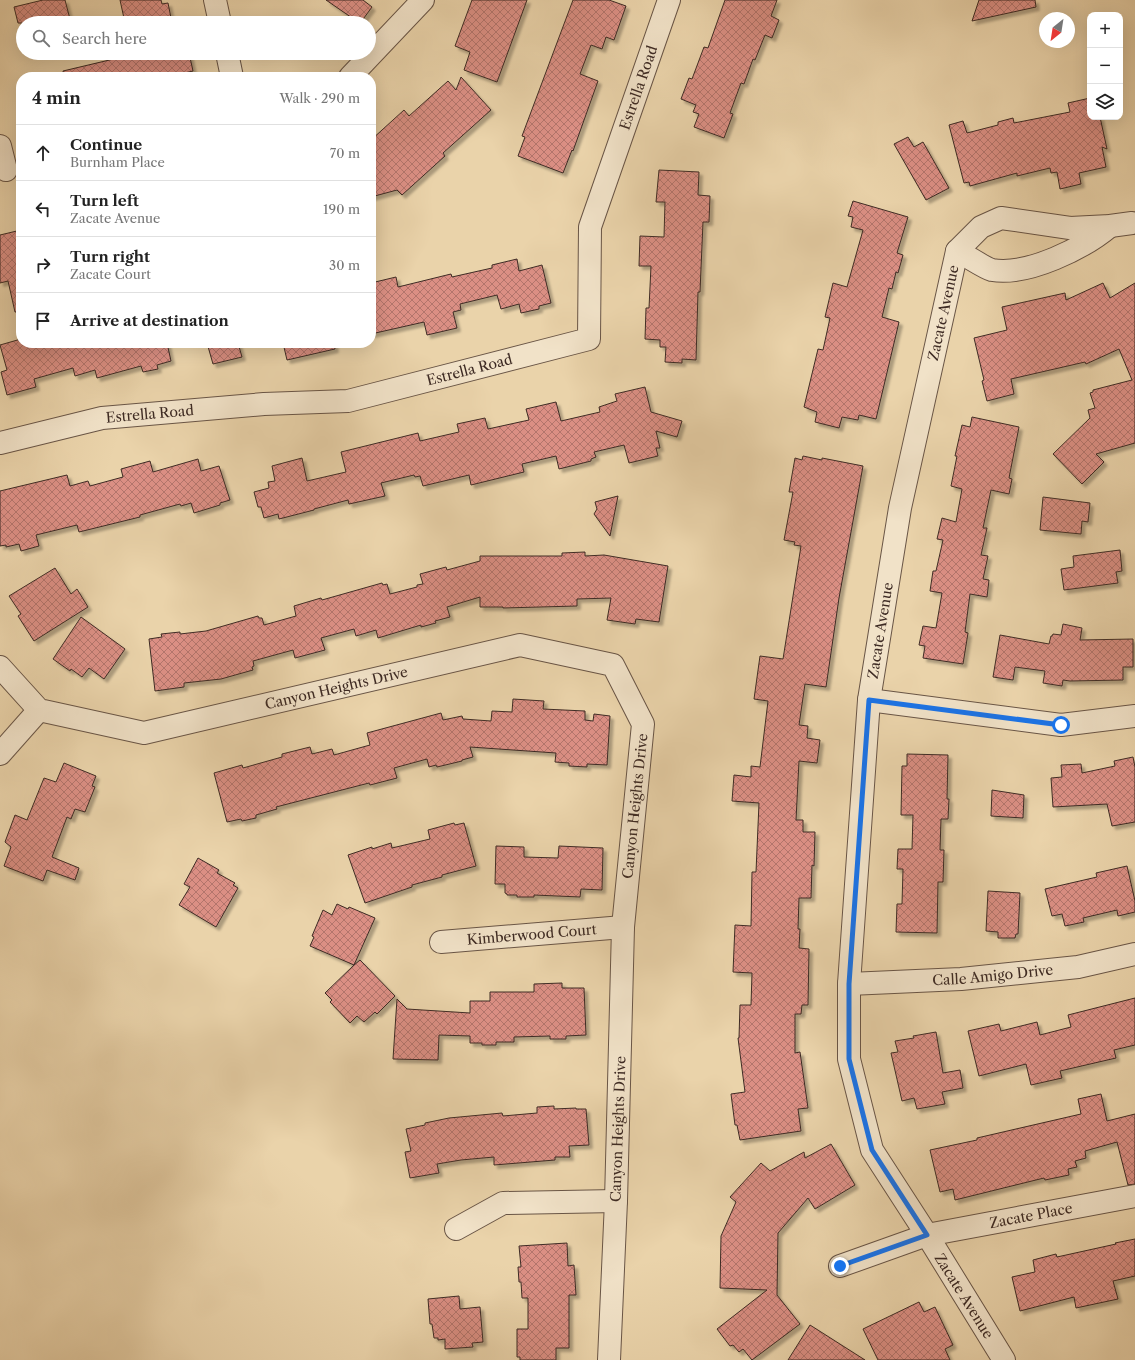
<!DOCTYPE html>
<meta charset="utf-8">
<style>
:root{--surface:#fff;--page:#f6f6f6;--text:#222;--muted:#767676;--line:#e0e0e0}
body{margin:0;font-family:"Libre Caslon Text",serif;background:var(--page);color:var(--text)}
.controls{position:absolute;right:12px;top:12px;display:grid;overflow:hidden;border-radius:8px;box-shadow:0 4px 16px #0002}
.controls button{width:36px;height:36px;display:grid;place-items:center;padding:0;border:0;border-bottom:1px solid var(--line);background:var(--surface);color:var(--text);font:20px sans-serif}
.compass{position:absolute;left:1039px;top:12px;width:36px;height:36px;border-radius:50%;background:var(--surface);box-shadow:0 4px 16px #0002;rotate:210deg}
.stop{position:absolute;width:12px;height:12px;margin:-9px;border:3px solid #1a73e8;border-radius:50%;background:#fff}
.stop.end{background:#1a73e8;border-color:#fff;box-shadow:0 1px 4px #0008}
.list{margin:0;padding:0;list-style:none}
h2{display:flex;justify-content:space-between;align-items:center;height:52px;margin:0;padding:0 16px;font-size:17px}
h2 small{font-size:13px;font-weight:400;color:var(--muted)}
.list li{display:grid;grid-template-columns:26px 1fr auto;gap:12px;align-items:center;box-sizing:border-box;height:56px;padding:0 16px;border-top:1px solid var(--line)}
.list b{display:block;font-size:15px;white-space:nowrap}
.list p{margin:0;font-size:13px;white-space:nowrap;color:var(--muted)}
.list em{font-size:13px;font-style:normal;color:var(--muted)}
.icon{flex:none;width:22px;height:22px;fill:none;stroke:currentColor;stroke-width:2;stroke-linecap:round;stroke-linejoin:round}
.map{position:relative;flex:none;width:1135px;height:1360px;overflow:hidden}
.search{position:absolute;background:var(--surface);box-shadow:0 4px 16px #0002;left:16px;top:16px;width:360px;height:44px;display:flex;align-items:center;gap:10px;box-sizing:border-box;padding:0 14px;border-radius:22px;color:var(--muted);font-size:15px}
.panel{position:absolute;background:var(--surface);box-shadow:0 4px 16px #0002;left:16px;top:72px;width:360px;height:276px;border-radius:16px}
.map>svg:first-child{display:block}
.building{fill:url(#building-cross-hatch);stroke:#3e2b24;filter:url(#shadow)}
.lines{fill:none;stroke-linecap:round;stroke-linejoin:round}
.minor-casing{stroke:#695546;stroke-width:24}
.minor{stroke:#f1e2c8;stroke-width:22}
.route{stroke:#1a73e8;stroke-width:5}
.labels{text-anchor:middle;stroke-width:3.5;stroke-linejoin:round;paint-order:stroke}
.street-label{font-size:14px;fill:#3e2b24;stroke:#f1e2c8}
</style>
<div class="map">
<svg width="1135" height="1360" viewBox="0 0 1135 1360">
<defs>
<pattern id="building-cross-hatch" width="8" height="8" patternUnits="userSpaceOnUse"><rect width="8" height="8" fill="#db8f84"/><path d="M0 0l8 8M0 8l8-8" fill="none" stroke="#b3756c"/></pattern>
<filter id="shadow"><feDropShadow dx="3.5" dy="3.5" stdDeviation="1" flood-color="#0004"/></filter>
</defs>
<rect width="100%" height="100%" fill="#ead3aa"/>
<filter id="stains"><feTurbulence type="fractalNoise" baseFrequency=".005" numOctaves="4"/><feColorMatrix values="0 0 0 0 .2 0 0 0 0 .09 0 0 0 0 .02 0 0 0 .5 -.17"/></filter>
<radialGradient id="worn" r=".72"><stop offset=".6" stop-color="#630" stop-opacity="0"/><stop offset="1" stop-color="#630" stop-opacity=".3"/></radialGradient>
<g class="building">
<path d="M43 0H65L71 23H18L14 7Z"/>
<path d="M120 0H161L162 4 168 3 171 18 152 23H125Z"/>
<path d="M326 0H363L372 7 361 22 359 20 358 22Z"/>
<path d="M472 0H527L497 82 464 70 470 52 455 46Z"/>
<path d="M573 0H609L626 6 614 40 606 37 602 49 591 45 580 74 598 81 573 151 572 150 563 173 518 156 525 137 522 136Z"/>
<path d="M725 0H777L771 16 779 20 772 38 765 35 755 60 753 59 744 84 741 83 730 113 733 114 724 138 694 127 699 114 693 112 696 105 681 99 689 78 692 79 704 47 708 48Z"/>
<path d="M979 0H1035L1036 7 972 21Z"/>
<path d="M139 53H189L193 71 180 74 181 77H64L63 71Z"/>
<path d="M461 77 491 110 443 153 445 156 402 195 397 190 371 197V140L404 110 409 116 448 81 456 90Z"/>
<path d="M1090 98V117H1100L1107 149 1102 147 1106 167 1079 173 1081 184 1060 189 1057 172 1051 173 1050 168 1017 176V173L970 186 969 182 964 183 949 125 963 121 967 133 998 125V122L1013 118 1014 123 1070 112 1068 103Z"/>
<path d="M908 137 914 147 923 142 949 188 926 200 894 144Z"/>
<path d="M659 170 699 172 698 195 710 196 709 222H703L700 292H698L696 360 682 359V363L665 362 666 347H660V340L645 339 646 308H649L651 266H639L640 236 664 237 665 202H656Z"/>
<path d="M853 201 908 217 897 253 903 255 898 273 896 272 892 289 889 288 882 317 899 322 876 419 859 415 858 420 842 417 839 428 815 422 817 412 804 407 818 349 823 350 830 318 825 317 833 283 847 287 863 230 851 227 853 217 848 216Z"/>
<path d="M21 230V312H15L8 281 0 283V235Z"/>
<path d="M517 259 519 271 542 265 551 303 539 306V309L521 313 519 304 501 309 497 295 460 304 461 310 453 312 457 328 427 335 424 322 371 334V283L396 277 398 287 451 274 452 277 492 268V265Z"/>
<path d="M1103 283 1110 298 1135 283V443L1096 454 1104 462 1082 484 1053 454 1090 418 1088 410 1095 408 1090 393 1093 392V390L1132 380 1119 349 1086 364 1085 362 1011 379 1014 394 987 401 982 381 984 380 974 338 1007 330 1002 307 1065 293 1066 300Z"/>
<path d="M21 339V343H167L171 361 157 365 158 369 143 372 141 366 97 378 95 370 75 376 73 368 34 379 36 387 7 395 1 372 7 370 0 345Z"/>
<path d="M207 343H238L242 357 213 364Z"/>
<path d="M283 343H334L335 349 287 360Z"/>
<path d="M645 387 651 412 682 421 677 437 656 431 660 448H656L658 456 629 463 624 445 594 452 596 457 591 459V461L559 469 556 456 522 464 524 472 471 485 469 475 423 486 420 476 415 477 414 475 381 483 385 496 349 504 348 500 314 509V510L279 519 278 514 264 518 261 507H258L254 492 269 488 268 482 275 481 272 466 302 458 307 481 346 472 341 452 418 433 420 441 459 432 457 424 485 418 488 429 529 420 526 409 556 402 561 421 600 412 599 407 617 401 615 394Z"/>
<path d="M972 417 1019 427 1009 478 1012 479 1009 494 991 490 983 528H987L981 555 988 556 983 579 989 580 987 597 970 594 965 632 968 633 963 664 923 658 925 646 919 645 923 626 936 628 942 593 930 591 933 571H936L943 540 937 539 942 518 956 522 962 489 951 486 957 456H955L962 425 970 427Z"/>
<path d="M803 456 822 460V458L863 466 839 598 826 687 805 684 799 725 808 726 807 738 820 740 817 763 799 761 796 820H803V832H815L814 866 812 865 811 898H799L798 929H800L799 948 809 949 808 1005H802L801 1014H795V1053L800 1052 808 1108 798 1109 801 1131 740 1140 737 1125H735L731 1094 745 1092 738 1038H739L740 1005H751L752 973 733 972 735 925 751 926 752 872H756L759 803 732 801 734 775 751 777V766L760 767 768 701 754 699 760 656 783 659 801 546 794 545 795 542 784 540 793 492H789L795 458 802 460Z"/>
<path d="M198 459 201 471 219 466 230 500 220 503V505L194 513 191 503 181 506 180 504 140 515V517L79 532 77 525 36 535 39 546 21 551 19 544 6 547V545L0 546V491L67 475 70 486 88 481 90 486 123 477 121 469 150 461 153 472Z"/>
<path d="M618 496 610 536 594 514 597 509 595 502Z"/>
<path d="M1043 497 1090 503 1088 522 1082 521 1081 534 1040 530Z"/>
<path d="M1120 550 1122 571 1116 572 1118 583 1064 590 1061 569 1074 567 1073 556Z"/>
<path d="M585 552V556L604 555 668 566 659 622 636 619 635 624 607 620 611 598 577 599V606L503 608V607H480V597L447 607 450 617 435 621 436 623 421 627V625L378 638 376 630 356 636 354 629 321 638 325 650 295 658 293 650 253 661 254 666 252 667 253 670 221 679 184 683V687L155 691 149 639 162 637 161 634 180 632V634L206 631 258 616 259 618H262L264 625 296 616 294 606 321 598 322 600 382 583 383 585 387 584 390 594 417 587V585L423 584 420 574 446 567 447 570 480 561V556H562V553Z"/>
<path d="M55 568 71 594 77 589 88 607 34 641 18 616 21 614 9 596Z"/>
<path d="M81 617 125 649 104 679 89 668 82 677 71 669 70 671 53 659Z"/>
<path d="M1063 624 1082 628 1080 640 1133 639V667H1123V680L1070 681 1063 680 1062 686 1043 683 1045 671 1015 667 1013 680 993 677 1000 635 1049 644 1051 636H1052L1053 634 1061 635Z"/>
<path d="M513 699 544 701 543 709 585 711V720L593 721 594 714 610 716 607 765 587 764V767L569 766V763L555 762 556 753 470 747 473 757 462 760V761L437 767 436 765 429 767 427 759 394 768 397 778 370 785 369 783 276 807 277 809 256 815V818L242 821 241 819 227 822 214 773 242 765 243 768 282 757V754L310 747 312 754 332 749 334 755 370 745 367 733 441 713 443 720 462 716 463 719 491 721 492 711 512 712Z"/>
<path d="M907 754 948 755 947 799H949L948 819H941L940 850H944L943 882H938L937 933 896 932 897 904H902L903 869H897L898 849H912L913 815H901L902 766H907Z"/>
<path d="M1133 757 1135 767V822L1112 826 1107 804 1053 807 1051 778 1062 777 1061 765 1081 764 1082 773 1115 766 1114 761Z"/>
<path d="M64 763 96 776 92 786 95 787 85 812 75 809 71 819 67 817 52 857 79 868 75 880 47 870 43 881 4 866 11 847 5 842 15 815 27 820 44 778 56 782Z"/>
<path d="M992 790 1024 795 1023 818 991 816Z"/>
<path d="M454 823 455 825 464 823 476 866 442 875V877L412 885V887L365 903 348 855 372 847V849L391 843 392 848 430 839 428 830Z"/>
<path d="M496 846 524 847V857L558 858 559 846 603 848 602 890 581 889 580 897 534 895V897H517V895H507V894L505 893V884H495Z"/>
<path d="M198 858 219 870 217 873 235 883 233 885 238 888 216 927 179 905 190 887 184 884Z"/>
<path d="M1127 866 1135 901V912L1118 916 1117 910 1083 918 1084 922 1065 926 1062 914 1052 916 1045 889 1097 877 1096 873Z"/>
<path d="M988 891 1020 893 1018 934H1016L1015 938H998V932L986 931Z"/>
<path d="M337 904 348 909 349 907 375 918 354 965 360 960 395 996 377 1014 375 1012 364 1022 357 1016 350 1023 330 1002 332 1000 325 993 354 965 310 946 314 937 312 936 323 910 332 915Z"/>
<path d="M562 983V988H584L586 1035 566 1036V1039H550V1036L514 1037V1042H496V1045H482V1043H470V1036L439 1035 438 1060 393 1059 397 999 407 1009 470 1013V1001H490V992H534V984Z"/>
<path d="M1135 998V1045L1114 1050 1116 1058 1060 1071 1062 1078 1031 1085 1026 1064 979 1076 968 1031 999 1024 1001 1031 1037 1022 1040 1035 1071 1027 1068 1015Z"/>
<path d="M936 1032 943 1073 960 1070 963 1088 942 1092 945 1104 917 1109 914 1098 902 1101 891 1053 898 1052 895 1041 914 1038 913 1036Z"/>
<path d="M1101 1094 1107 1121 1135 1114V1184L1128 1185 1117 1142 1085 1151 1086 1158 1075 1161 1077 1167 1068 1169 1069 1175 1045 1180 1044 1178 955 1200 953 1189 940 1192 930 1150 977 1140V1138L1081 1114 1078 1099Z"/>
<path d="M554 1106V1109L576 1108V1109H586L589 1145 569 1146 570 1157H555V1160L494 1165V1157L461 1160 437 1164 439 1173 410 1178 405 1152 411 1151 406 1129 425 1125V1123L449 1118 502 1113 503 1116 537 1113V1107Z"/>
<path d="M831 1144 855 1185 815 1209 808 1198 778 1233 777 1295 800 1324 752 1360 743 1349 739 1352 733 1345 730 1346 717 1329 767 1290 720 1288 721 1236 736 1202 730 1197 761 1163 770 1171 804 1152 805 1158Z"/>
<path d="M1135 1239V1276L1113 1281 1118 1299 1076 1308 1074 1297 1020 1311 1012 1277 1035 1272 1033 1260 1056 1254 1057 1257 1116 1244 1115 1243Z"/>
<path d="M567 1243 568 1266 574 1265 576 1295H569V1348H556V1360H520V1357H517V1329H528V1298H522L521 1282H519L518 1267H521L519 1246Z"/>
<path d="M459 1296 460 1309 480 1307 483 1342 472 1343 473 1347 445 1349V1339L438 1340V1338H434L432 1324H430L428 1299Z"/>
<path d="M919 1302 924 1312 935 1307 953 1345 945 1349 950 1360H878L863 1329Z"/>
<path d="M810 1325 865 1360H788Z"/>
</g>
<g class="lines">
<defs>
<g id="minor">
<path d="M215 0 220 23"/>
<path d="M227 53 232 77"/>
<path d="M350 77 423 0"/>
<path d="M0 146 6 170"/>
<path d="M957 251C966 255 984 268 992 270 1028 276 1084 248 1110 226"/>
<path id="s1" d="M0 443 102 418 264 404 348 401 589 339 590 227 669 0"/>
<path id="s2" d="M0 667 39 710 144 733 520 645 613 665 643 724 623 927 616 1201 609 1360"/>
<path d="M869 700 1061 725 1135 716"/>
<path d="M0 754 39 710"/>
<path id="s3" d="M441 942 623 927"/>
<path id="s4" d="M849 984 961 979 1078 967 1135 954"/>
<path d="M456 1229 503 1203 616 1201"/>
<path id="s5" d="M840 1266 927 1235 1135 1196"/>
<path id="s6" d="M1004 1360 927 1235 872 1150 849 1059V984L869 700 900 508 957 251 981 227 1001 218 1070 228 1110 226 1132 223"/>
</g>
</defs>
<use href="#minor" class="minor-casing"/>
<use href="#minor" class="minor"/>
</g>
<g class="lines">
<path class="route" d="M840 1266 927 1235 872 1150 849 1059V984L869 700 1061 725"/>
</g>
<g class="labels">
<g class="street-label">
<text dy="5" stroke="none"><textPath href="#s1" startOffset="860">Estrella Road</textPath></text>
<text dy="5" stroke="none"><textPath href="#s6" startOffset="1096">Zacate Avenue</textPath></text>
<text dy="5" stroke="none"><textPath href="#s1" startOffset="477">Estrella Road</textPath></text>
<text dy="5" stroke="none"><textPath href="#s1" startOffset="153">Estrella Road</textPath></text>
<text dy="5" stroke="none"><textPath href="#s6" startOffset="772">Zacate Avenue</textPath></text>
<text dy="5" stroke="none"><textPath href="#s2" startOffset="363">Canyon Heights Drive</textPath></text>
<text transform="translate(635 806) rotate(-84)" y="5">Canyon Heights Drive</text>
<text dy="5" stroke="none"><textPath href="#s3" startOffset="91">Kimberwood Court</textPath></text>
<text dy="5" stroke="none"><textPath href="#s4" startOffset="144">Calle Amigo Drive</textPath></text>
<text transform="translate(618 1129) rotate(-88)" y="5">Canyon Heights Drive</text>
<text dy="5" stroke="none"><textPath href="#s5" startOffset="198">Zacate Place</textPath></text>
<text transform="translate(964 1296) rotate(58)" y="5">Zacate Avenue</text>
</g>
</g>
<rect width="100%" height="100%" filter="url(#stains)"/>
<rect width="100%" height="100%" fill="url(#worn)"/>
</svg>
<div class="controls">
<button>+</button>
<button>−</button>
<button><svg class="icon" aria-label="layers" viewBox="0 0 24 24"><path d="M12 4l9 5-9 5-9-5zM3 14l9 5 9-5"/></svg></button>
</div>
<svg class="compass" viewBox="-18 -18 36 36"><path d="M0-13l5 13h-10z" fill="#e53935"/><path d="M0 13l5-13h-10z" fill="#767676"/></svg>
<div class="stop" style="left:1061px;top:725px"></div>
<div class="stop end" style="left:840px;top:1266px"></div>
<div class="search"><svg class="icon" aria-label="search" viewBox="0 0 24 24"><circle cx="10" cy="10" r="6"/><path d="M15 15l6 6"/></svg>Search here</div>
<section class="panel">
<h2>4 min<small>Walk · 290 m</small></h2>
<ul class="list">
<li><svg class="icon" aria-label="ahead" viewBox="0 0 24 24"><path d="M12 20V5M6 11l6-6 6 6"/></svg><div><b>Continue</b><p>Burnham Place</p></div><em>70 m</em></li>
<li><svg class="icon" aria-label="left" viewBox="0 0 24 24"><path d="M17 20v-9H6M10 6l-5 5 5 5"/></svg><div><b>Turn left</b><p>Zacate Avenue</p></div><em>190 m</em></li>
<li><svg class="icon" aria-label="right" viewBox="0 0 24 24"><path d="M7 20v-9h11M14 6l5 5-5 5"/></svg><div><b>Turn right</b><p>Zacate Court</p></div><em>30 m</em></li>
<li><svg class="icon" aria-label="arrive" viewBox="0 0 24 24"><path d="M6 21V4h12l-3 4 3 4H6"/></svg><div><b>Arrive at destination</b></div></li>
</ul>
</section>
</div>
